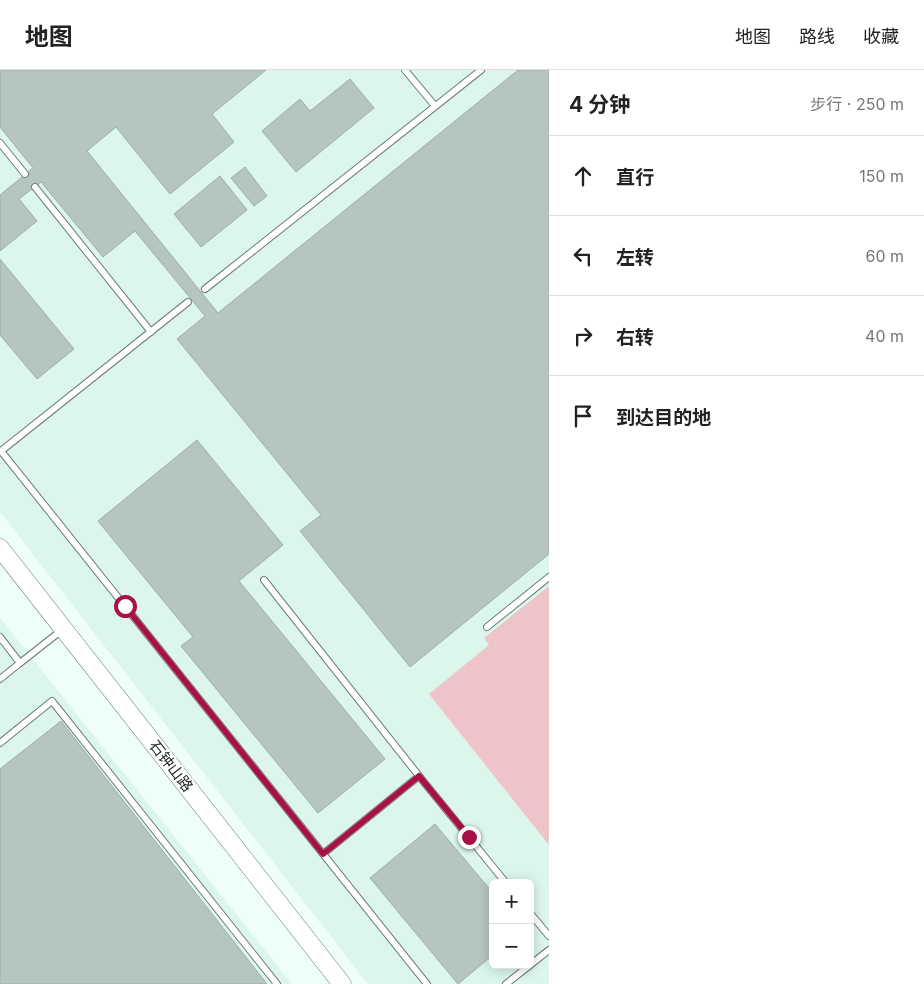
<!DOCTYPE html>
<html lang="zh">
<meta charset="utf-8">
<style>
:root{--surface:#fff;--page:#f6f6f6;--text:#222;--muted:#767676;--line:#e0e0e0}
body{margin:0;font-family:Inter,"Noto Sans SC",sans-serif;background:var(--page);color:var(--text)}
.controls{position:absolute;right:15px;bottom:15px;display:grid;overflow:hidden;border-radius:8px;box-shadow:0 2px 12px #0003}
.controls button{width:45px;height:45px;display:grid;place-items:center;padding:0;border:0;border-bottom:1px solid var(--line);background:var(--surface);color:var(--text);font:25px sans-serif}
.stop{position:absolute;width:15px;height:15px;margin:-11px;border:4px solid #a71147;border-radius:50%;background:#fff}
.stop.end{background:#a71147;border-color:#fff;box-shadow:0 1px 5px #0008}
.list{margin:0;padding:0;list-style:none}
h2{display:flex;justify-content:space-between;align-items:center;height:65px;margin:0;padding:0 20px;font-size:21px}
h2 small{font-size:16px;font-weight:400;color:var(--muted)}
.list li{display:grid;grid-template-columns:32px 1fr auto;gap:15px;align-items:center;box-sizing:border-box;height:80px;padding:0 20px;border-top:1px solid var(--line)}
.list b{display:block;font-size:19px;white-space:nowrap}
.list em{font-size:16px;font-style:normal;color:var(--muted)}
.icon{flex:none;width:28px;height:28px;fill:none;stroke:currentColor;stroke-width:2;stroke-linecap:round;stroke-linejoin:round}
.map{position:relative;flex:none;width:549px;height:914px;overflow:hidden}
header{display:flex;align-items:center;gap:30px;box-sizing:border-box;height:70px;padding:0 25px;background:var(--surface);border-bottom:1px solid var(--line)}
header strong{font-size:24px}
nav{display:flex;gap:28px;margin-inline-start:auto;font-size:18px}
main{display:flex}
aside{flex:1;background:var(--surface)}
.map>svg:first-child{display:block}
.built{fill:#dcf6ec;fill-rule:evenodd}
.green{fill:#eec4ca}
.building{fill:#b5c6bf;stroke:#9eaea8}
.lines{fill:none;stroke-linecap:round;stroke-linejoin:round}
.lane-casing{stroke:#6d7c76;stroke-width:8}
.secondary-casing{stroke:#6d7c76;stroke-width:19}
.lane{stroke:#fff;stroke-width:6}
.secondary{stroke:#fff;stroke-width:18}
.route{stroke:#a71147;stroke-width:6}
.labels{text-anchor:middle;stroke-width:4;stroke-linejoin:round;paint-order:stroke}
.street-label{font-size:15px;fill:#232927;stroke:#fff}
</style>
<header>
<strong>地图</strong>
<nav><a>地图</a><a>路线</a><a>收藏</a></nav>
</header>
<main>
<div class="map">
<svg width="549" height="914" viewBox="0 0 549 914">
<rect width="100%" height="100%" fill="#eefff8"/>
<g class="built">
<path d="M0 0H549V914H368L0 442ZM493 813H530V895H493Z"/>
<path d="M0 547 43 602 292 914H0Z"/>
</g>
<path class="green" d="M549 516V775L429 624 489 575 484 568Z"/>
<g class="building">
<path d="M1 0H266L212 44 234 72 170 124 116 57 87 81 218 243 518 0H549V484L410 597 300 461 321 445 177 269 205 246 135 161 103 187 41 112 19 129 37 151 0 181V125L33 98 0 57V1Z"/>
<path d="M350 9 374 38 296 102 262 61 300 29 310 41Z"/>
<path d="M245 97 267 126 254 136 231 108Z"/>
<path d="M220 106 247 140 201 177 174 144Z"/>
<path d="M0 189 74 279 37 309 0 265Z"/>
<path d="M197 370 283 475 239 511 385 689 318 743 181 576 193 567 98 451Z"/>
<path d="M61 651 267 914H0V699Z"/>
<path d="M435 754 493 823V885L458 914 370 808Z"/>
</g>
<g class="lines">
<defs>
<g id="lane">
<path d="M405 0 435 36"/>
<path d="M0 73 25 104"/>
<path d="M35 117 151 262"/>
<path d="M205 219 481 0"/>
<path d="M188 232 1 381 427 914"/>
<path d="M264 510 419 706 506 813"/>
<path d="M487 557 549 507"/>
<path d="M0 567 20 593 0 609"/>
<path d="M20 593 62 560"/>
<path d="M0 673 52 631 277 914"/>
<path d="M323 784 419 706"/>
<path d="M530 843 549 866"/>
<path d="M530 895 549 880"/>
<path d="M506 914 530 895"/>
</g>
<path id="secondary" d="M0 478 342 914"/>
</defs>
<use href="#lane" class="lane-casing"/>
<use href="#secondary" class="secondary-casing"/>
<use href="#lane" class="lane"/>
<use href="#secondary" class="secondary"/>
</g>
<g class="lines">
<path class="route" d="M125 536 323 784 419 706 469 767"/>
</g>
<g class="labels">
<g class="street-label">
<text transform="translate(171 696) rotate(52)" y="5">石钟山路</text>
</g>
</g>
</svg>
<div class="controls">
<button>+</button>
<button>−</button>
</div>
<div class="stop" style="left:125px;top:536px"></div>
<div class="stop end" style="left:469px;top:767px"></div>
</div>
<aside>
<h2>4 分钟<small>步行 · 250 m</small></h2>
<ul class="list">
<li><svg class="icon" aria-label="ahead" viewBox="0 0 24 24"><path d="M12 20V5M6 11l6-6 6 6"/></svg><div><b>直行</b></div><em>150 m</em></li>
<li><svg class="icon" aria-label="left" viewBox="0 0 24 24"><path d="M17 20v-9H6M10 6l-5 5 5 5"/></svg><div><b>左转</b></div><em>60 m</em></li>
<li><svg class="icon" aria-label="right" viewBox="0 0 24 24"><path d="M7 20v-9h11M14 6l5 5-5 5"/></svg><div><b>右转</b></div><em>40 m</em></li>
<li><svg class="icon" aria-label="arrive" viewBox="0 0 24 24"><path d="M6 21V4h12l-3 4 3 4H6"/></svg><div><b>到达目的地</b></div></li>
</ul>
</aside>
</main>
